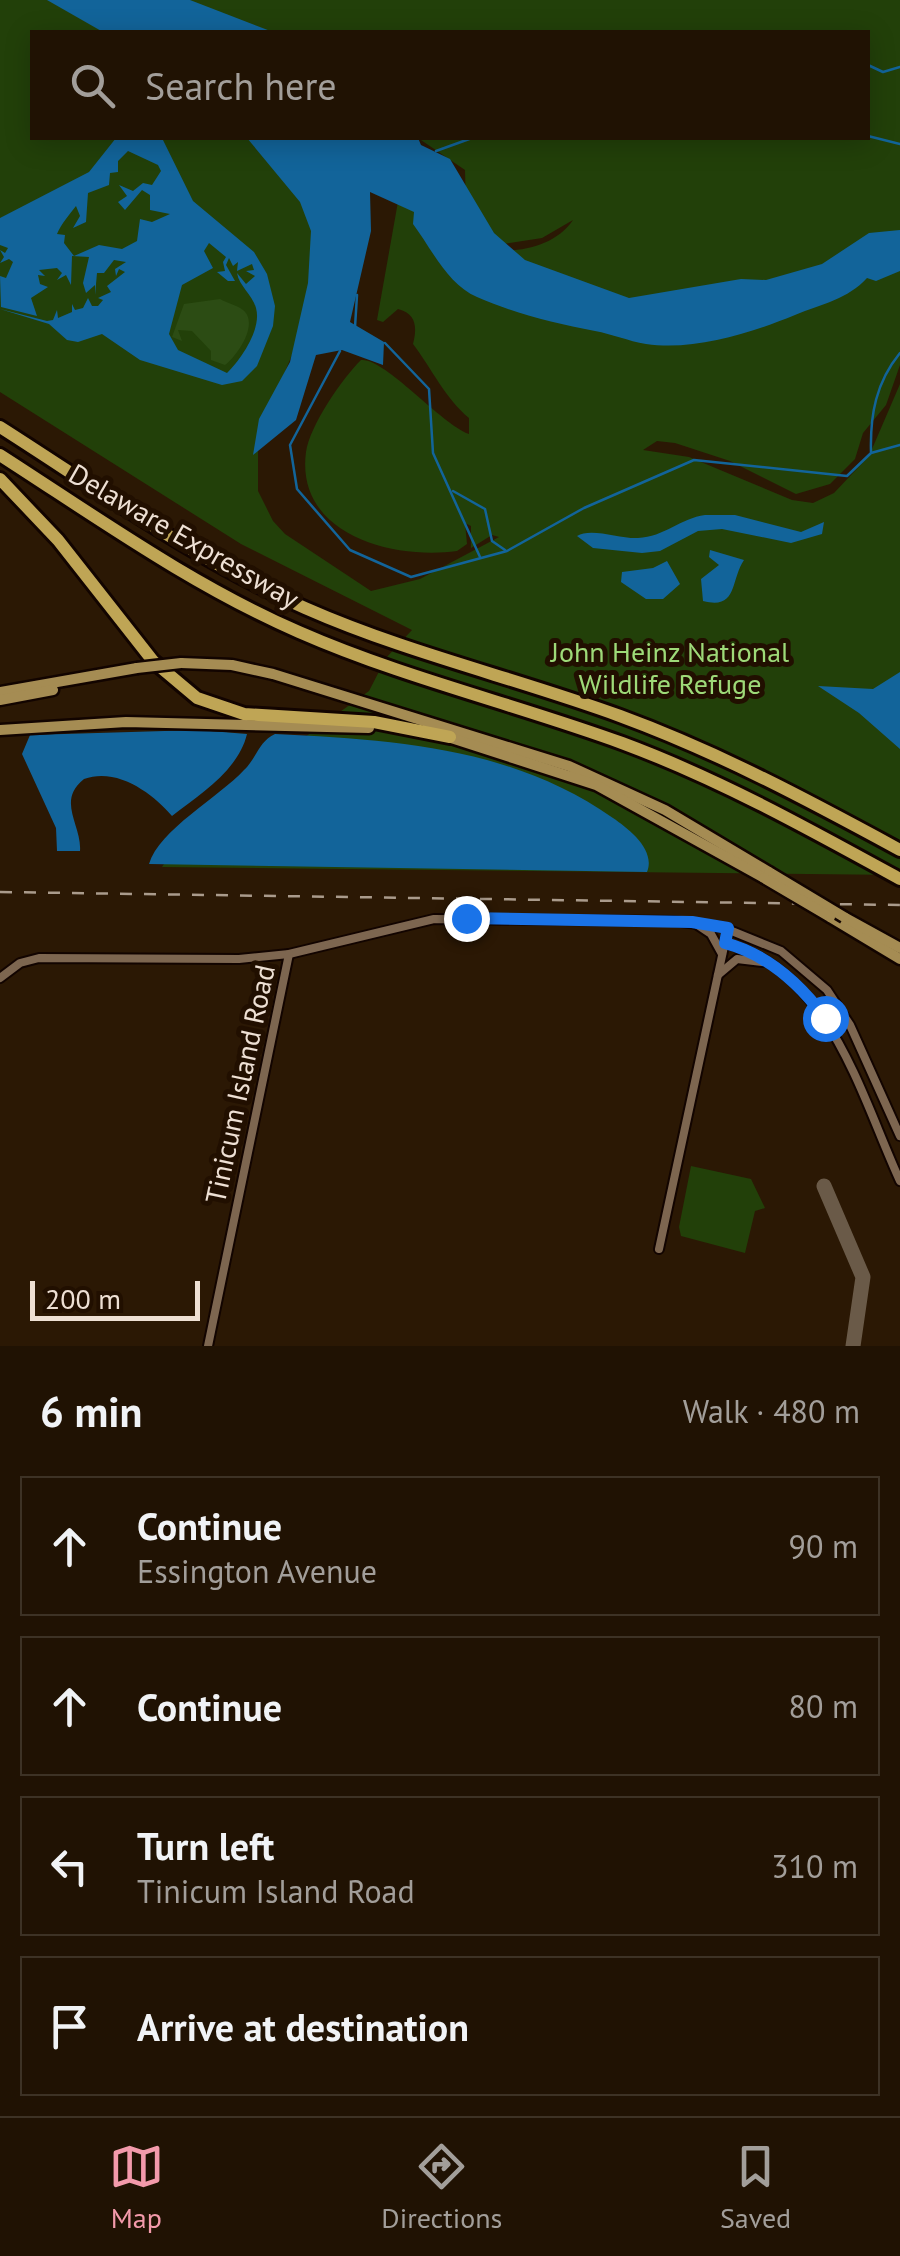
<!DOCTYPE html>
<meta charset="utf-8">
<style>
:root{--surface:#201203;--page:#2d2012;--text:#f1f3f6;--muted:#a29e9a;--line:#3d3225;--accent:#f39aab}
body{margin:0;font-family:"PT Sans",sans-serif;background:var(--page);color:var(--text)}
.scale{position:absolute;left:30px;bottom:25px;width:170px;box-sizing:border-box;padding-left:10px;border:5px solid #eee0d4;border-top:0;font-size:28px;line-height:35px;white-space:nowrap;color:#eee0d4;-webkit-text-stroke:8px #210f00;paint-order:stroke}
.stop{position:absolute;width:30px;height:30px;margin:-22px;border:8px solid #1a73e8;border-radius:50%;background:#fff}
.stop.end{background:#1a73e8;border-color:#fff;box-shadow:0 2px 10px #0008}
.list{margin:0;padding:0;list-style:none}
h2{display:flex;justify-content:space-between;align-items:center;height:130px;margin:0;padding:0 40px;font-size:42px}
h2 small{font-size:32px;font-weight:400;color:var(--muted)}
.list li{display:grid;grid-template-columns:65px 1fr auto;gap:30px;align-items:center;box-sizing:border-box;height:140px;margin:0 20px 20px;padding:0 20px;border:2px solid var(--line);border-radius:0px}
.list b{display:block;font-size:38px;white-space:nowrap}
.list p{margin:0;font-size:32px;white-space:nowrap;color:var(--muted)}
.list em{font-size:32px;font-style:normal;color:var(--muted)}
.icon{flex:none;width:55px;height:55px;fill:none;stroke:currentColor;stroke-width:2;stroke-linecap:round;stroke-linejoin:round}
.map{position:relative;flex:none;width:900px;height:1346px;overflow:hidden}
.search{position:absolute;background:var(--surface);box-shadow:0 5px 25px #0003;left:30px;right:30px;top:30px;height:110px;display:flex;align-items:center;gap:25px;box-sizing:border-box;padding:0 35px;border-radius:0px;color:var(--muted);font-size:38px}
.sheet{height:770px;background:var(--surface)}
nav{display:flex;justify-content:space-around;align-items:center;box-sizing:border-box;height:140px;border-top:2px solid var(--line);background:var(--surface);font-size:28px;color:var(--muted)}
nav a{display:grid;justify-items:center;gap:5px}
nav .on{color:var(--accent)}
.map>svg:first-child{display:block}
.green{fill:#224009}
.forest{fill:#2c4c14}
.water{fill:#12649a;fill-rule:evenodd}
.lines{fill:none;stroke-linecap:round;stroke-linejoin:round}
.stream{stroke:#12649a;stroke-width:2.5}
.taxiway{stroke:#6a5a48;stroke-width:15}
.minor-casing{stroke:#120400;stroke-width:12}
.major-casing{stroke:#120400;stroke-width:15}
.highway-casing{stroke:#120400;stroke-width:18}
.minor{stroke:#7d6650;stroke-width:8}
.major{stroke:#a58c53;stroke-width:10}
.highway{stroke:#bfa555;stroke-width:12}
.rail{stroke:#aa9b8c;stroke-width:2.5;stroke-dasharray:12 12;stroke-linecap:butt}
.major-bridge-casing{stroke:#120400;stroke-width:15;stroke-linecap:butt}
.major-bridge{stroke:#a58c53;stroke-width:10}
.route{stroke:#1a73e8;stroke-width:12}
.labels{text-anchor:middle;stroke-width:10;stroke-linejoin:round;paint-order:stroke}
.street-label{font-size:28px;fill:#eee0d4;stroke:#210f00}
.park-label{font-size:28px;fill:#9eda78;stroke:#210f00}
</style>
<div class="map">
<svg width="900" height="1346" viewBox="0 0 900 1346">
<rect width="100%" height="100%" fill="#2b1804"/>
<g class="green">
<path d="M0 0H68L124 32H32V138H318L340 192 292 355 258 436V491L273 521 285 534 371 591 420 579 499 537 492 535 471 548V526L465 523 467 544 457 551C394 560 295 535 306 452 310 425 342 379 361 360 384 357 440 423 469 434V418C445 398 432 369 413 344 417 328 417 314 398 309L383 322 377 320 399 196 484 252 637 311 503 251C530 250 557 243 573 220L542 238 503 244 466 207 465 170 418 138H868V32H233L168 0H900V365L886 405 863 433 855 459 830 484 796 494 730 461 675 443 657 441 643 450 689 457 792 500 813 503 834 493 869 456 900 384V875L162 867 171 853 301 740 369 691 386 658 412 630 241 544 0 392Z"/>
<path d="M691 1166 751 1179 765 1208 755 1211 745 1253 681 1236 679 1227Z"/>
</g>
<path class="forest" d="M220 299C227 303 237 305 243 310 260 324 236 357 225 365L211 360V351L192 331 178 330 182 341 172 337 184 304Z"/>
<g class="water">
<path d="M47 0H190L273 32H103Z"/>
<path d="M116 138H162L193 201 254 252 267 274 275 306 273 326 257 366 242 381 222 385 140 360 102 334 78 342 67 340 49 324 0 309 47 321 53 320 57 310 58 318 72 312V304L75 310 83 308 88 298 92 306H98L103 300 98 298 111 292 107 286 125 272 119 269 116 276 115 269 126 262 114 260 104 273H97L95 295V285L86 293 83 283 89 257 72 256 71 285 66 275 57 280 62 273 57 268 39 270 45 276 38 275 40 284 48 287 31 298 37 316 1 307 0 276 6 278 13 262 9 259 0 263 4 257 0 250 5 253 8 248 0 245V218L89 172ZM128 151 158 165 161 171 152 185 143 183 133 191 119 185 127 196 118 202 125 210 142 190 150 195V210L170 214 152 222 140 219 137 241 122 249 99 245 74 256 64 243 65 235 57 234C61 224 70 214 76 206L80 216 73 228 86 222 88 193 109 185 110 173 118 172V161ZM209 243 226 257 223 262 225 271 217 272 228 281H235L226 265 229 258 233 266 238 262 237 271 252 264 254 270 246 271 255 276 246 284 237 273C239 286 252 294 256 308 262 329 241 359 227 373L178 350 169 334 182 285 213 268 204 251Z"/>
<path d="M247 138H418L421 145 450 159 494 233 525 260 629 298 741 279 766 280 822 264 869 233 900 230V271L876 281 867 278C848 299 822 304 795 315 751 333 695 351 646 344 628 341 612 334 595 331 554 323 516 314 477 297 448 285 431 248 413 224L414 212 370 192 371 231 350 322 384 342 383 365 342 350 316 355 296 420 253 455 259 419 290 362 308 283 311 231 300 202Z"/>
<path d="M705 515H735L801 532 824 522 822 534 791 543 722 529 698 531 660 551 642 553 593 548 577 536C591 527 620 539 638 538 664 537 681 518 705 515Z"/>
<path d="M710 550 744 560C730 581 738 610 703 601L701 579 719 565 709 557Z"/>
<path d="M667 561 680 584 663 599H646L621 582 622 572 653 568Z"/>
<path d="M900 672V749L859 713 818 686 873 689Z"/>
<path d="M198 730 247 734C238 771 200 794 172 816 153 794 118 767 84 779 56 801 82 825 80 851H57L56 828 22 754 30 735Z"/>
<path d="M275 734C396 740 511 747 613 818 629 829 656 850 647 872L149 864C159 830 219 797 244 770 256 759 259 741 275 734Z"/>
</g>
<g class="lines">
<g class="stream">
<path d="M868 65 883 72 900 67"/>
<path d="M868 136 900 144"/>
<path d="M436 151 472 138"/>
<path d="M355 327 357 295"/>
<path d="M385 343 429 389 433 453 480 557"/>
<path d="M340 351 290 445 297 489 350 550 411 577 507 551 584 508 694 460 847 476 871 453 900 445"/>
<path d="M871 452C870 415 876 382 900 353"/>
<path d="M453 491 485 509 492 541 505 550"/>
</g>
<path class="taxiway" d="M824 1186 863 1277 853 1346"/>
<defs>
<g id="minor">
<path d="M696 924 711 934 722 954"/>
<path d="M725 943C830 971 860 1094 900 1181"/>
<path d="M718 975 737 959 762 962"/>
<path d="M0 978 20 963 39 958 239 959 289 954 434 919 673 921 722 927 781 951 827 990 850 1025 900 1136"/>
<path d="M659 1249 728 928"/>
<path d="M208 1346 289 954"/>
</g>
<g id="major">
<path d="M181 663 232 665 273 674 569 766 665 810 769 872"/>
<path d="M0 692 137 668"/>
<path d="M0 700 53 690"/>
<path d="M0 730 126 722 369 728"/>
<path d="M445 736 596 785 764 878"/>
<path d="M830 917 900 959"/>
<path d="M844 917 900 948"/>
</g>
<g id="highway">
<path d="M0 427C99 490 197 561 305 608 407 653 516 678 620 716 718 752 808 800 900 850"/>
<path d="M0 455C98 518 193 586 299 632 404 678 515 704 622 743 719 779 809 829 900 879"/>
<path d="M0 479 58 540 153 661 197 698 244 714 374 722 450 737"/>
</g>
</defs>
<use href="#minor" class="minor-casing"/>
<use href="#major" class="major-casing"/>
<use href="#highway" class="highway-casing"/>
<use href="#minor" class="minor"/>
<use href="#major" class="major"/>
<use href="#highway" class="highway"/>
<path class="rail" d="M0 892 900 905"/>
<defs>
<g id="major-bridge">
<path d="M137 668 181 663"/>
<path d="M769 872 844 917"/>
<path d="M764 878 830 917"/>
</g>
</defs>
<use href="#major-bridge" class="major-bridge-casing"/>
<use href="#major-bridge" class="major-bridge"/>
</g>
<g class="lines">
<path class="route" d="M466 918 692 922 728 928 725 943C766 954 800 984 825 1018"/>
</g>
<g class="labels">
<g class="street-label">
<text transform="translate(184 536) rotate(30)" y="10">Delaware Expressway</text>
<text transform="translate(240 1084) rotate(-78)" y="10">Tinicum Island Road</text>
</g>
<g class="park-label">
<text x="670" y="662">John Heinz National<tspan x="670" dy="32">Wildlife Refuge</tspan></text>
</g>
</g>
</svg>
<div class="scale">200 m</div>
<div class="stop" style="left:825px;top:1018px"></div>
<div class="stop end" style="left:466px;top:918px"></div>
<div class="search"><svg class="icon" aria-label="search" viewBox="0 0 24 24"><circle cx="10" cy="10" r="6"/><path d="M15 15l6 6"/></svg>Search here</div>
</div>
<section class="sheet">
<h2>6 min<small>Walk · 480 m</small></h2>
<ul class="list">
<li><svg class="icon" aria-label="ahead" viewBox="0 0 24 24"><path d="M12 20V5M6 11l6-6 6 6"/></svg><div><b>Continue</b><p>Essington Avenue</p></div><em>90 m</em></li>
<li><svg class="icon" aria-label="ahead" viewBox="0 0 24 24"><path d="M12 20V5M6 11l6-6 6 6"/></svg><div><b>Continue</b></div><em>80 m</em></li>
<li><svg class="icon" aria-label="left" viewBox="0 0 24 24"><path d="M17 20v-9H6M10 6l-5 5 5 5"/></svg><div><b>Turn left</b><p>Tinicum Island Road</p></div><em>310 m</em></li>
<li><svg class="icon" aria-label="arrive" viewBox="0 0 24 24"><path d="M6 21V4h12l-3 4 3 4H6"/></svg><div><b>Arrive at destination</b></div></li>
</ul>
</section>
<nav>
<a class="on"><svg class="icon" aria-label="map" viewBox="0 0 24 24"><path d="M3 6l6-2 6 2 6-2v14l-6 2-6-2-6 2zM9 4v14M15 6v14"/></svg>Map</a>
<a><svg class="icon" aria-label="directions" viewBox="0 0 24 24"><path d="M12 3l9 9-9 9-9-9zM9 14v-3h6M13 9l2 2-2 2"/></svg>Directions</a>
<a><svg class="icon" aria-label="saved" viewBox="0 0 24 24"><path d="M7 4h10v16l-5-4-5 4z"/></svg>Saved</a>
</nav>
